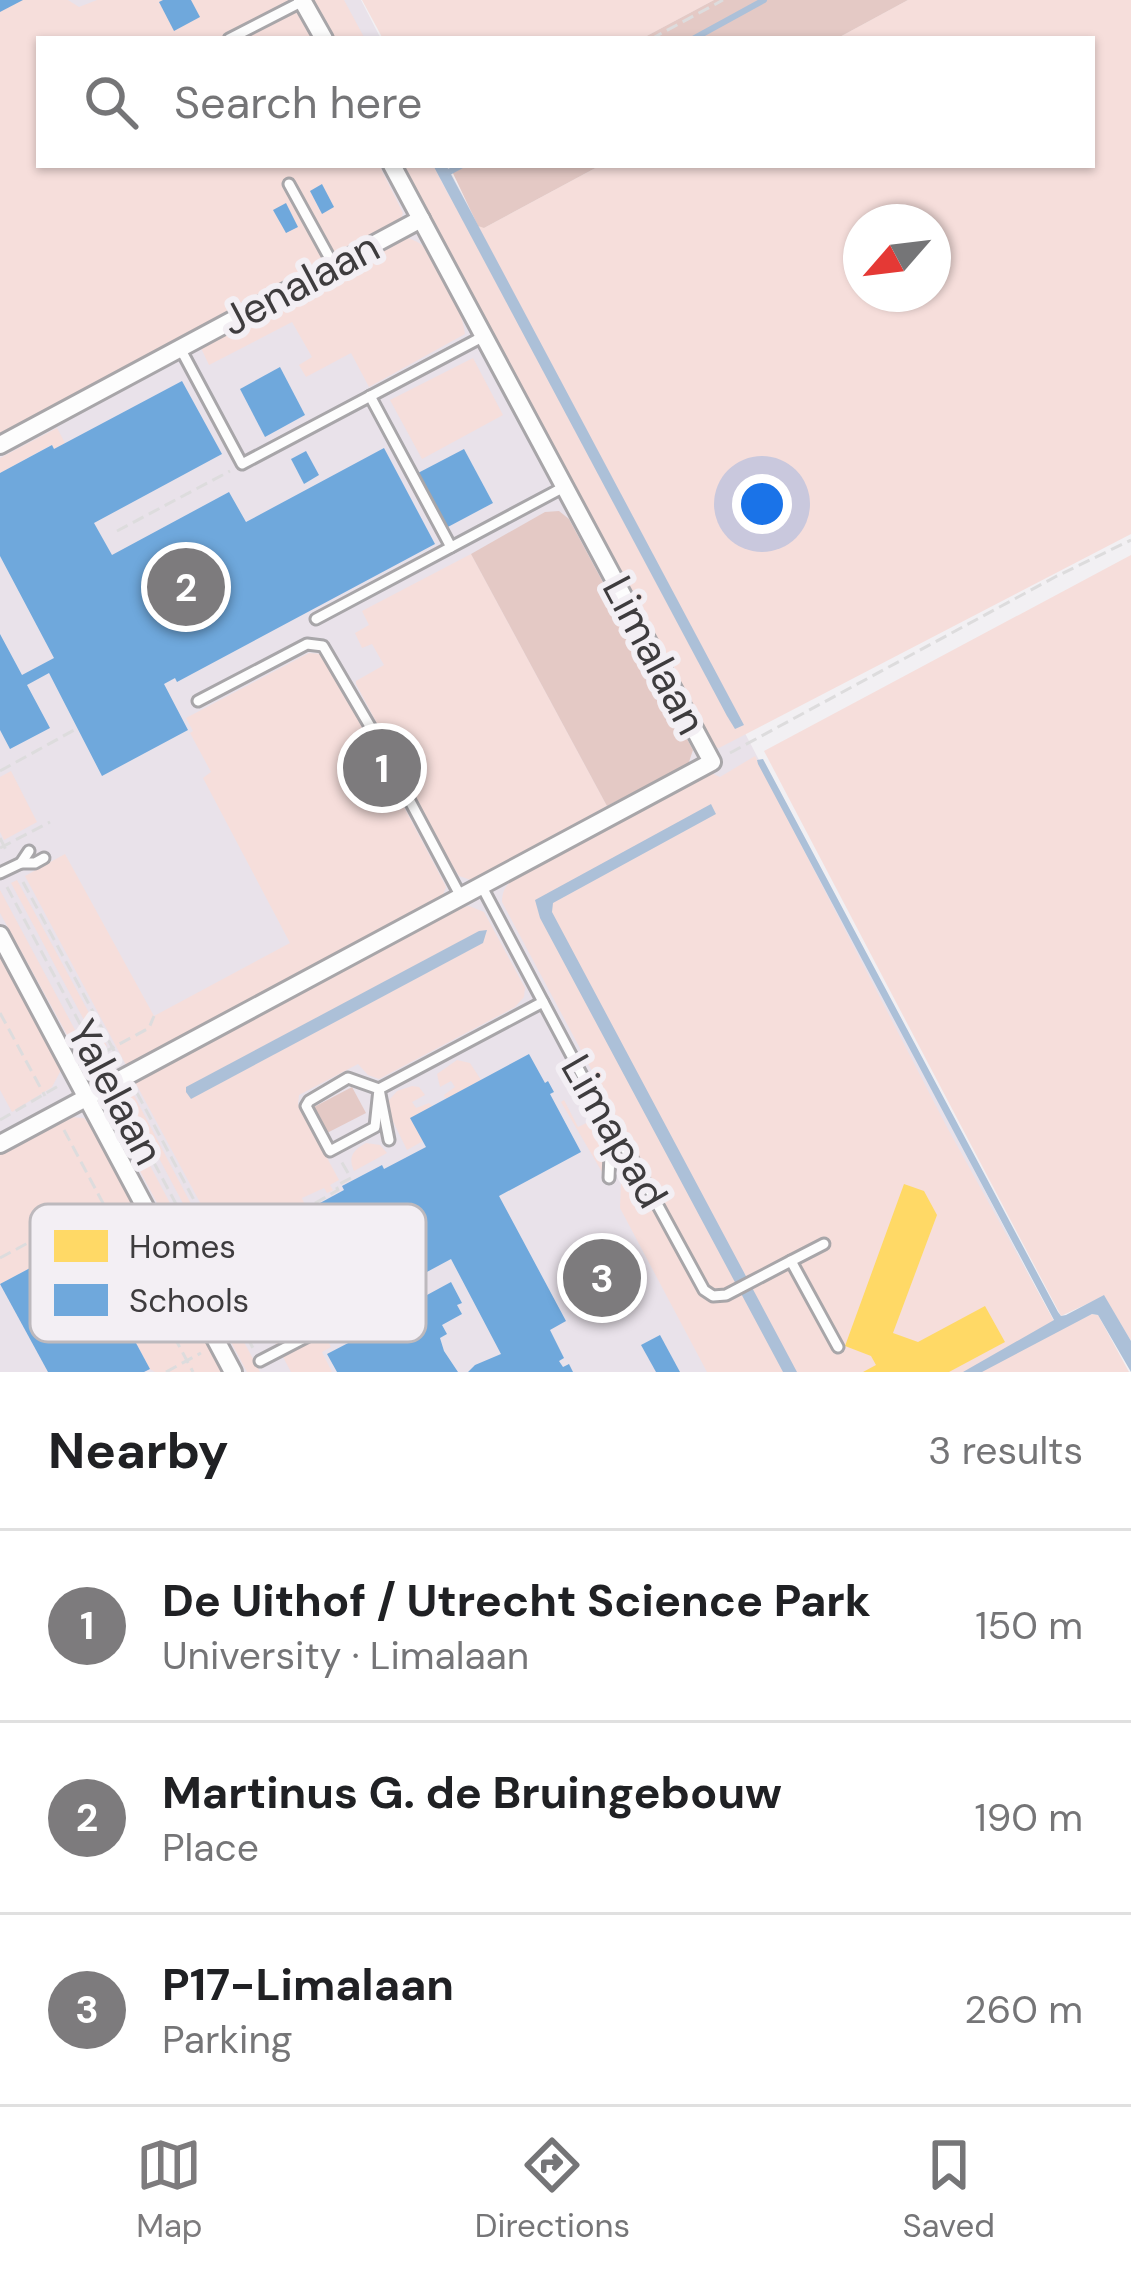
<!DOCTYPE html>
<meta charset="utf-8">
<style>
:root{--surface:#fff;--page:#f2f2f2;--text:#202124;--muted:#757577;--line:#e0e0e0;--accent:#7d7b7d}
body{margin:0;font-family:"DM Sans",sans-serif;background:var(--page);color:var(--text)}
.compass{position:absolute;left:843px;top:204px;width:108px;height:108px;border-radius:50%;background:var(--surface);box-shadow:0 3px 9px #0004;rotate:242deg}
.you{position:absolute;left:762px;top:504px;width:42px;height:42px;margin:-30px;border:9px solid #fff;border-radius:50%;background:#1a73e8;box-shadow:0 0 0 18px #1a73e833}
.badge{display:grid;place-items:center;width:78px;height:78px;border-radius:50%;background:var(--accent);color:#fff;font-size:39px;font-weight:700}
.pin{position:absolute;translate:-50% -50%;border:6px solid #fff;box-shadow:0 3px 12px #0006}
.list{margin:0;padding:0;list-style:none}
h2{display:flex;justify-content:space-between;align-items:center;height:156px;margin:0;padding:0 48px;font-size:51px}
h2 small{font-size:39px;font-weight:400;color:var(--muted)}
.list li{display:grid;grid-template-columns:78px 1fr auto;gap:36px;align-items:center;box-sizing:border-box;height:192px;padding:0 48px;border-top:3px solid var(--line)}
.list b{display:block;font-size:45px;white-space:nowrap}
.list p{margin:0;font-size:39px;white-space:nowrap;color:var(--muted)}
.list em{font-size:39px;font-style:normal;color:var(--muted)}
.icon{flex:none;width:66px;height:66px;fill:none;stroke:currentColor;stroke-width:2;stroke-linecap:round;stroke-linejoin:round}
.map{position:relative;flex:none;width:1131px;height:1372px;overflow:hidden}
.search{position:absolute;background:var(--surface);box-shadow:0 3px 9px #0004;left:36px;right:36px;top:36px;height:132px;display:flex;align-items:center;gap:30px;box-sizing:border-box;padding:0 42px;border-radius:0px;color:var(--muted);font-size:45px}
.sheet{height:732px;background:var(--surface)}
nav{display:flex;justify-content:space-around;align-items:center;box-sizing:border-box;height:168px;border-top:3px solid var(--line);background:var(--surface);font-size:33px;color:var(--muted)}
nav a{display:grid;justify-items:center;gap:6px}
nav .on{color:var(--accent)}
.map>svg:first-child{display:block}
.built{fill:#e9e2ea}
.green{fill:#f6dedb;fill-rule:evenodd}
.forest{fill:#e4c9c5}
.water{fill:#acc0d8}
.homes{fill:#ffd966}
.schools{fill:#6fa8dc}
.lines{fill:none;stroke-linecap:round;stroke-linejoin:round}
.stream{stroke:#acc0d8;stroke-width:6}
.service-casing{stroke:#a8a6a9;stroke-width:15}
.minor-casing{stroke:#a8a6a9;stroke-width:22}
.path{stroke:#dddcdd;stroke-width:3;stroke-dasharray:12 6;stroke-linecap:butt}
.service{stroke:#fdfdfd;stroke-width:9}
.minor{stroke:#fdfdfd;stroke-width:16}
.labels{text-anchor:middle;stroke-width:12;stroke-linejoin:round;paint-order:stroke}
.street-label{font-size:42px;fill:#3e3c3e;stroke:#f3eff4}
.key{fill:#f3eff4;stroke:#bdb9bd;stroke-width:3}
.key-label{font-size:33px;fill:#3e3c3e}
</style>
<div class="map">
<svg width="1131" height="1372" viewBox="0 0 1131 1372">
<rect width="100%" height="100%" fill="#f2f0f3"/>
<path class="built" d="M0 0H361L381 39H39V165H447L1080 1372H0Z"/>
<g class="green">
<path d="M0 0H68L79 7 97 0H291L312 39H39V165H379L403 213 400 222 0 436Z"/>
<path d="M313 0H344L365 39H334Z"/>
<path d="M362 0H714L641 39H383Z"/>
<path d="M908 0H1131V534L719 748 711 746 402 165H433L449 196 484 228 601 165H1092V39H836ZM861 222H933V294H861Z"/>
<path d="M408 238C416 241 421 243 426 249 441 267 463 312 465 334L369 387 351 353 306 377 299 365 312 357 292 322 209 365 201 348Z"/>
<path d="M473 358 503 415 422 459 390 400Z"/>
<path d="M57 428 65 443 54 449 51 445 0 473V458Z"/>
<path d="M471 554 607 806 471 880 459 876 449 860 356 684V681L384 665 372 644 362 648 355 633 369 625 362 611Z"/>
<path d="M1131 555V1341L1104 1296 1061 1316 764 751Z"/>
<path d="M309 653 321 654 328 663 442 879 446 887 443 895 126 1065 25 876 65 854 154 1016 290 943 203 778 211 772 190 733 193 731 186 718Z"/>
<path d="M755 756 948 1129 1059 1330 1092 1314 1098 1315 1129 1372H707L620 1208 623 1129 502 902C502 883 514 879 529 870L711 773 720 777Z"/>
<path d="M11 771 37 822 4 840 0 832V777Z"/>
<path d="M17 880 107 1046 100 1050 11 883Z"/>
<path d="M0 890 89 1056 81 1060 0 913Z"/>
<path d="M469 906 484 912 525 988 524 997 515 1007 379 1079 368 1075 358 1064 299 1095 298 1104 339 1180 330 1185 333 1190 327 1193 324 1188 302 1198 305 1205 288 1214 342 1312 278 1347 135 1082 458 908Z"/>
<path d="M0 955 61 1070 52 1087 12 1112 0 1090Z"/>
<path d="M457 1060 470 1063 481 1080 446 1099 444 1095 455 1087 451 1081 440 1087 437 1074Z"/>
<path d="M128 1084 250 1316 244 1319 122 1088Z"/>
<path d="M412 1086 419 1087 425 1095 412 1102 416 1108 429 1103 432 1106 423 1141 407 1150 385 1105 397 1091Z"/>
<path d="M113 1096 260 1372H247L107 1109Z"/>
<path d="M564 1100 578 1127 595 1119 605 1137V1177L561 1102Z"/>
<path d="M69 1117 84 1118 91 1127 223 1372H155L150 1369 81 1241 0 1284V1154Z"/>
<path d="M366 1143 380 1145 387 1153 354 1171C348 1157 352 1151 366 1143Z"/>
<path d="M325 1335 331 1347 322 1352 332 1372H291L283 1357Z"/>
</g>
<g class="forest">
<path d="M714 0H908L836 39H641Z"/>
<path d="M449 165H601L484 228 478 226Z"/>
<path d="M559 511 569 519 693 750 688 765 607 806 471 554 545 512Z"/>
<path d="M352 1087 366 1113 327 1133 314 1107Z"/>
</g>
<g class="water">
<path d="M433 165H446L744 725 735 729 727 716Z"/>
<path d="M763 759 1058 1312 1061 1316 1066 1315 1104 1295 1131 1341V1372L1098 1315 1092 1314 982 1372H963L1054 1320 758 764 757 760Z"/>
<path d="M711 804 716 814 553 903 552 912 797 1372H783L540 918 535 900Z"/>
<path d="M487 930 483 943 191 1099 186 1092V1087L479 931Z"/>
</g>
<path class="homes" d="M904 1184 924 1191 937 1215 893 1333 918 1342 985 1306 1005 1342 949 1372H863L876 1365 871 1356 845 1346Z"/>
<g class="schools">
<path d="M0 0H23L0 12Z"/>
<path d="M163 0H191L200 17 174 31 159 2Z"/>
<path d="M322 184 334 207 322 214 310 191Z"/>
<path d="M286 203 298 227 286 233 273 210Z"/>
<path d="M280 367 305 415 265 437 240 389Z"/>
<path d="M182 381 222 454 94 523 112 555 229 492 246 522 384 448 435 544 177 682 175 678 164 684 188 730 102 776 49 673 27 685 50 728 10 749 0 730V634L22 675 54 658 0 556V473L52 445 54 449Z"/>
<path d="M464 449 493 503 446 528 418 473Z"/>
<path d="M306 451 319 475 304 484 291 459Z"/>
<path d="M529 1054 545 1083 548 1081 554 1092 550 1094 581 1152 499 1196 566 1321 550 1330 564 1358 559 1361 563 1367 569 1364 573 1372H468L475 1365 501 1354 451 1259 349 1314 296 1216 344 1190 342 1186 382 1165 384 1169 426 1147 410 1118Z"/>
<path d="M81 1241 150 1369 144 1372H48L0 1284Z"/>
<path d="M451 1282 462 1303 457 1305 462 1314 442 1325 447 1334 440 1338 444 1351 458 1372H337L327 1354 352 1341 350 1337 378 1322 372 1308 420 1283 427 1295Z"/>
<path d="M660 1335 680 1372H656L641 1345Z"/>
</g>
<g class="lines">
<g class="stream">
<path d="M693 39 764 0"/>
<path d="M449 172 462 165"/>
</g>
<defs>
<g id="service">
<path d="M229 39 303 1"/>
<path d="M289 184 334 266"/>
<path d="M180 348 242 464 484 336"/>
<path d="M370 396 451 547"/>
<path d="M316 619 564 487"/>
<path d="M198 701 307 644 323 646 371 728 460 895"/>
<path d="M21 863H35L44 858"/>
<path d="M0 873 21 863 29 851"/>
<path d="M481 885 611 1130 632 1158 704 1290 713 1296 726 1295 791 1261 838 1347"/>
<path d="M348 1078 379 1089 375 1127 330 1151 306 1106 309 1101Z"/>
<path d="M389 1140 379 1089 543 1002"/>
<path d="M609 1178 611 1130"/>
<path d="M791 1261 824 1244"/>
<path d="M260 1361 314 1333 348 1318"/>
</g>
<g id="minor">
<path d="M302 0 324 39"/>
<path d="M0 445 421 219"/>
<path d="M0 935 233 1372"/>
<path d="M0 1144 712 762 392 165"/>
</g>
</defs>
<use href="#service" class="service-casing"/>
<use href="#minor" class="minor-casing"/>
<g class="path">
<path d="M651 39 723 0"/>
<path d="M117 531 230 471"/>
<path d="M730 753 1055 577 1131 540"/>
<path d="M0 771 76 729"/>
<path d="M0 838 7 852"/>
<path d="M0 848 50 822"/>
<path d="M23 882 118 1058"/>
<path d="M7 887 104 1069"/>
<path d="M0 1013 45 1096"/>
<path d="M88 1061 149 1028 154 1016"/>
<path d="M137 1093 268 1339"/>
<path d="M120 1099 254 1350"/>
<path d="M0 1120 60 1085"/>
<path d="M64 1130 193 1372"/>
<path d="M0 1258 100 1204"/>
<path d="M340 1305 293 1216 338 1190 336 1186 351 1178 341 1161"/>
<path d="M364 1310 426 1276"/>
<path d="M234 1332 257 1318"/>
<path d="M166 1372 201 1353"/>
</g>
<use href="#service" class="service"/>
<use href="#minor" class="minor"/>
</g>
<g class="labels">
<g class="street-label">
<text transform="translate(300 283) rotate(-28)" y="15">Jenalaan</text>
<text transform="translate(655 655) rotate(62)" y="15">Limalaan</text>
<text transform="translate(116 1092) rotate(62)" y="15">Yalelaan</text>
<text transform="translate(615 1131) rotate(60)" y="15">Limapad</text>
</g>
</g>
<rect x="30" y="1204" width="396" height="138" rx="18" class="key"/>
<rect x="54" y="1230" width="54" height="32" fill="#ffd966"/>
<rect x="54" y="1284" width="54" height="32" fill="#6fa8dc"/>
<g class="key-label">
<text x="129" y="1258">Homes</text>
<text x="129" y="1312">Schools</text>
</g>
</svg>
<svg class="compass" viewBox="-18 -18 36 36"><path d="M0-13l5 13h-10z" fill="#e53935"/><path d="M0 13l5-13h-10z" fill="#757577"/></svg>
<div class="you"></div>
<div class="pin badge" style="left:382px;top:768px">1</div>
<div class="pin badge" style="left:186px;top:587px">2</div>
<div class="pin badge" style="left:602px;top:1278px">3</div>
<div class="search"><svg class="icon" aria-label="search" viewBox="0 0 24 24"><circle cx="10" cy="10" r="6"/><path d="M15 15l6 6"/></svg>Search here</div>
</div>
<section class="sheet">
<h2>Nearby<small>3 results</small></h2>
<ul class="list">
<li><span class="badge">1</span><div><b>De Uithof / Utrecht Science Park</b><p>University · Limalaan</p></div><em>150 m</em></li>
<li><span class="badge">2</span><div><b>Martinus G. de Bruingebouw</b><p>Place</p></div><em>190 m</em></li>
<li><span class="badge">3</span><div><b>P17-Limalaan</b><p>Parking</p></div><em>260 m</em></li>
</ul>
</section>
<nav>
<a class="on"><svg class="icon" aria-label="map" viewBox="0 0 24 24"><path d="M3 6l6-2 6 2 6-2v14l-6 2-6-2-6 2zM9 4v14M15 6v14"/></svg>Map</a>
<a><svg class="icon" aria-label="directions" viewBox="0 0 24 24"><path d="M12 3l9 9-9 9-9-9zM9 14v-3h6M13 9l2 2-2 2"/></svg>Directions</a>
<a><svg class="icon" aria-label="saved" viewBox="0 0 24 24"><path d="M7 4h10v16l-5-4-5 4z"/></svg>Saved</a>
</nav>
